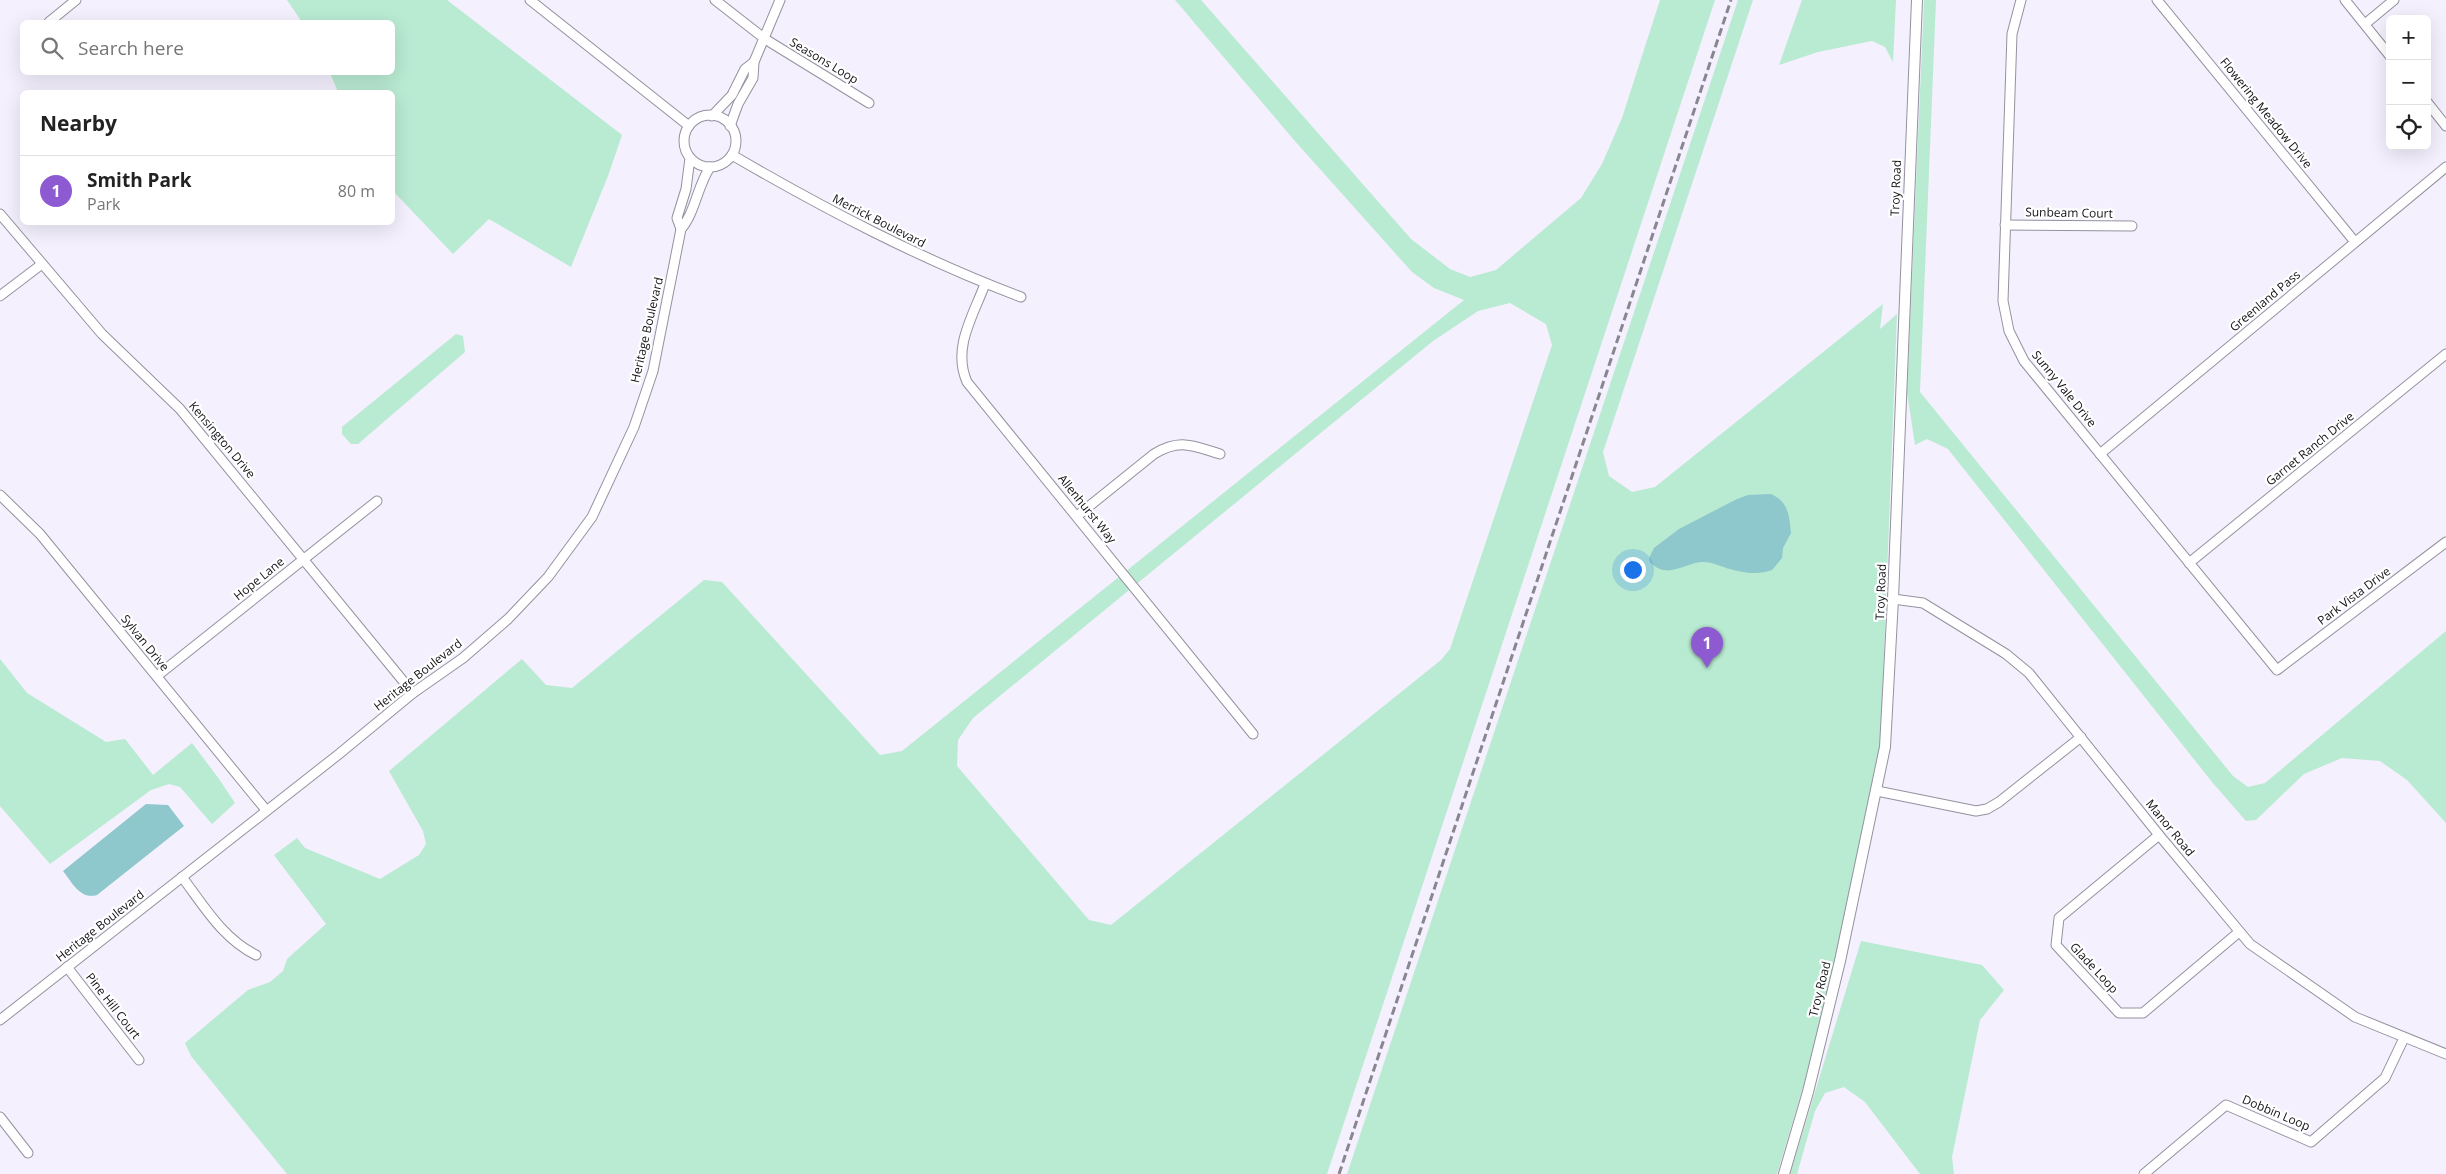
<!DOCTYPE html>
<meta charset="utf-8">
<style>
:root{--surface:#fff;--page:#f6f6f6;--text:#222;--muted:#767676;--line:#e0e0e0;--accent:#8e5ad2}
body{margin:0;font-family:"Open Sans",sans-serif;background:var(--page);color:var(--text)}
.controls{position:absolute;right:15px;top:15px;display:grid;overflow:hidden;border-radius:8px;box-shadow:0 5px 20px #0002}
.controls button{width:45px;height:45px;display:grid;place-items:center;padding:0;border:0;border-bottom:1px solid var(--line);background:var(--surface);color:var(--text);font:25px sans-serif}
.you{position:absolute;left:1632px;top:569px;width:18px;height:18px;margin:-12px;border:4px solid #fff;border-radius:50%;background:#1a73e8;box-shadow:0 0 0 8px #1a73e833}
.badge{display:grid;place-items:center;width:32px;height:32px;border-radius:50%;background:var(--accent);color:#fff;font-size:16px;font-weight:700}
.pin{position:absolute;translate:-50% -41px;filter:drop-shadow(0 1px 2px #0008)}
.pin::after{content:'';position:absolute;top:26px;width:18px;height:15px;background:inherit;clip-path:polygon(0 0,100% 0,50% 100%)}
.list{margin:0;padding:0;list-style:none}
h2{display:flex;justify-content:space-between;align-items:center;height:65px;margin:0;padding:0 20px;font-size:21px}
h2 small{font-size:16px;font-weight:400;color:var(--muted)}
.list li{display:grid;grid-template-columns:32px 1fr auto;gap:15px;align-items:center;box-sizing:border-box;height:70px;padding:0 20px;border-top:1px solid var(--line)}
.list b{display:block;font-size:19px;white-space:nowrap}
.list p{margin:0;font-size:16px;white-space:nowrap;color:var(--muted)}
.list em{font-size:16px;font-style:normal;color:var(--muted)}
.icon{flex:none;width:28px;height:28px;fill:none;stroke:currentColor;stroke-width:2;stroke-linecap:round;stroke-linejoin:round}
.map{position:relative;flex:none;width:2446px;height:1174px;overflow:hidden}
.search{position:absolute;background:var(--surface);box-shadow:0 5px 20px #0002;left:20px;top:20px;width:375px;height:55px;display:flex;align-items:center;gap:12px;box-sizing:border-box;padding:0 18px;border-radius:8px;color:var(--muted);font-size:19px}
.panel{position:absolute;background:var(--surface);box-shadow:0 5px 20px #0002;left:20px;top:90px;width:375px;height:135px;border-radius:8px}
.map>svg:first-child{display:block}
.green{fill:#b9ead2;fill-rule:evenodd}
.water{fill:#8ec7cc}
.lines{fill:none;stroke-linecap:round;stroke-linejoin:round}
.minor-casing{stroke:#95919e;stroke-width:11}
.tertiary-casing{stroke:#95919e;stroke-width:12}
.minor{stroke:#fff;stroke-width:9}
.tertiary{stroke:#fff;stroke-width:10}
.rail{stroke:#898690;stroke-width:3;stroke-dasharray:8 4;stroke-linecap:butt}
.labels{text-anchor:middle;stroke-width:4.5;stroke-linejoin:round;paint-order:stroke}
.street-label{font-size:12px;fill:#131116;stroke:#fff}
</style>
<div class="map">
<svg width="2446" height="1174" viewBox="0 0 2446 1174">
<rect width="100%" height="100%" fill="#f4f0fe"/>
<g class="green">
<path d="M287 0H447L622 135 608 176 571 267 489 219 453 254 393 191 392 92H338L330 73 392 72V22H302Z"/>
<path d="M1175 0H1201L1411 239 1450 269 1470 277 1496 270 1581 198 1602 164 1622 118 1660 0H1715L1327 1174H287L191 1056 185 1043 248 990 270 982 283 971 287 959 326 924 274 855 297 838 305 848 380 879 419 855 426 844 423 831 389 771 522 659 546 685 572 688 704 580 722 582 880 755 902 751 1464 300 1434 288 1412 272 1294 140ZM1510 303 1546 324 1552 345 1450 649 1441 660 1111 925 1089 920 957 766 958 740 973 718 1433 341 1478 311Z"/>
<path d="M1738 0H1753L1603 452 1609 476 1632 492 1655 487 1883 304 1880 329 1897 314 1880 758 1820 1031 1777 1174H1347Z"/>
<path d="M1802 0H1896L1893 62 1885 47 1872 41 1818 52 1779 65Z"/>
<path d="M1924 0H1936L1920 392 2233 776 2248 787 2265 783 2446 631V823L2407 780 2380 761 2342 758 2304 774 2256 820 2246 821 2212 782 1948 449 1927 439 1915 445 1907 392Z"/>
<path d="M456 334 463 336 465 352 358 444H351L342 434V427Z"/>
<path d="M0 659 27 693 106 742 125 739 153 775 192 743 219 779 235 803 212 824 180 787 169 784 151 790 50 864 0 806Z"/>
<path d="M1861 941 1982 965 2004 990 1980 1020 1952 1157 1954 1174H1920L1865 1102 1844 1087 1825 1093 1815 1111 1797 1174H1790Z"/>
</g>
<g class="water">
<path d="M1771 494C1789 502 1789 516 1791 533L1783 548 1782 558 1772 570C1760 575 1742 573 1730 569 1722 567 1712 562 1704 562 1684 562 1668 581 1650 562L1649 558 1654 548 1679 529 1737 499 1748 495Z"/>
<path d="M146 804 168 805 184 826 97 895C80 900 72 882 63 871Z"/>
</g>
<g class="lines">
<defs>
<g id="minor">
<path d="M530 0 689 126"/>
<path d="M715 0 765 39 869 103"/>
<path d="M2021 0 2012 34 2003 301 2009 331 2024 361 2277 670 2446 542"/>
<path d="M2157 0 2355 242"/>
<path d="M2345 0 2390 56"/>
<path d="M49 22 76 0"/>
<path d="M2365 24 2394 0"/>
<path d="M2427 102 2446 126"/>
<circle cx="710" cy="141" r="26"/>
<path d="M712 116 732 95 745 69 754 62"/>
<path d="M730 126 738 104 753 78 754 62 780 0"/>
<path d="M732 155C825 209 920 259 1021 297"/>
<path d="M690 158 686 189 677 218 681 229C695 213 697 187 710 167"/>
<path d="M0 214 102 334 180 409 413 693"/>
<path d="M2005 225 2132 226"/>
<path d="M985 284C973 316 952 348 967 382L1253 734"/>
<path d="M0 296 42 264"/>
<path d="M2100 454 2446 167"/>
<path d="M0 495 40 534 266 810"/>
<path d="M1077 516 1154 454C1180 438 1193 446 1220 454"/>
<path d="M2189 563 2446 354"/>
<path d="M1893 599 1923 603 2006 654 2029 673 2159 835 2250 944 2355 1017 2446 1054"/>
<path d="M157 676 377 501"/>
<path d="M1877 791 1976 811 1987 809 1999 802 2081 737"/>
<path d="M2159 835 2059 918 2056 945 2119 1013H2143L2239 932"/>
<path d="M182 877C204 906 223 939 256 955"/>
<path d="M67 967 139 1060"/>
<path d="M0 1020 339 754 413 693 463 658 508 619 548 577 592 517 634 427 653 371 681 229"/>
<path d="M0 1117 28 1153"/>
<path d="M2144 1174 2226 1105 2311 1142 2385 1078 2404 1038"/>
</g>
<path id="tertiary" d="M1784 1174 1808 1092 1840 961 1885 747 1893 599 1917 0"/>
</defs>
<use href="#minor" class="minor-casing"/>
<use href="#tertiary" class="tertiary-casing"/>
<use href="#minor" class="minor"/>
<use href="#tertiary" class="tertiary"/>
<path class="rail" d="M1339 1174 1731 0"/>
</g>
<g class="labels">
<g class="street-label">
<text transform="translate(824 61) rotate(31)" y="4">Seasons Loop</text>
<text transform="translate(2266 113) rotate(51)" y="4">Flowering Meadow Drive</text>
<text transform="translate(1896 188) rotate(-88)" y="4">Troy Road</text>
<text transform="translate(2069 213) rotate(1)" y="4">Sunbeam Court</text>
<text transform="translate(879 221) rotate(27)" y="4">Merrick Boulevard</text>
<text transform="translate(2265 301) rotate(-40)" y="4">Greenland Pass</text>
<text transform="translate(647 330) rotate(-77)" y="4">Heritage Boulevard</text>
<text transform="translate(2064 389) rotate(51)" y="4">Sunny Vale Drive</text>
<text transform="translate(222 440) rotate(50)" y="4">Kensington Drive</text>
<text transform="translate(2310 449) rotate(-39)" y="4">Garnet Ranch Drive</text>
<text transform="translate(1087 509) rotate(51)" y="4">Allenhurst Way</text>
<text transform="translate(259 579) rotate(-39)" y="4">Hope Lane</text>
<text transform="translate(1881 592) rotate(-88)" y="4">Troy Road</text>
<text transform="translate(2354 596) rotate(-37)" y="4">Park Vista Drive</text>
<text transform="translate(145 643) rotate(51)" y="4">Sylvan Drive</text>
<text transform="translate(418 675) rotate(-38)" y="4">Heritage Boulevard</text>
<text transform="translate(2170 828) rotate(51)" y="4">Manor Road</text>
<text transform="translate(100 926) rotate(-38)" y="4">Heritage Boulevard</text>
<text transform="translate(2094 968) rotate(47)" y="4">Glade Loop</text>
<text transform="translate(1820 989) rotate(-76)" y="4">Troy Road</text>
<text transform="translate(113 1006) rotate(52)" y="4">Pine Hill Court</text>
<text transform="translate(2276 1113) rotate(23)" y="4">Dobbin Loop</text>
</g>
</g>
</svg>
<div class="controls">
<button>+</button>
<button>−</button>
<button><svg class="icon" aria-label="locate" viewBox="0 0 24 24"><circle cx="12" cy="12" r="6"/><path d="M12 2v4M12 18v4M2 12h4M18 12h4"/></svg></button>
</div>
<div class="you"></div>
<div class="pin badge" style="left:1707px;top:668px">1</div>
<div class="search"><svg class="icon" aria-label="search" viewBox="0 0 24 24"><circle cx="10" cy="10" r="6"/><path d="M15 15l6 6"/></svg>Search here</div>
<section class="panel">
<h2>Nearby<small></small></h2>
<ul class="list">
<li><span class="badge">1</span><div><b>Smith Park</b><p>Park</p></div><em>80 m</em></li>
</ul>
</section>
</div>
